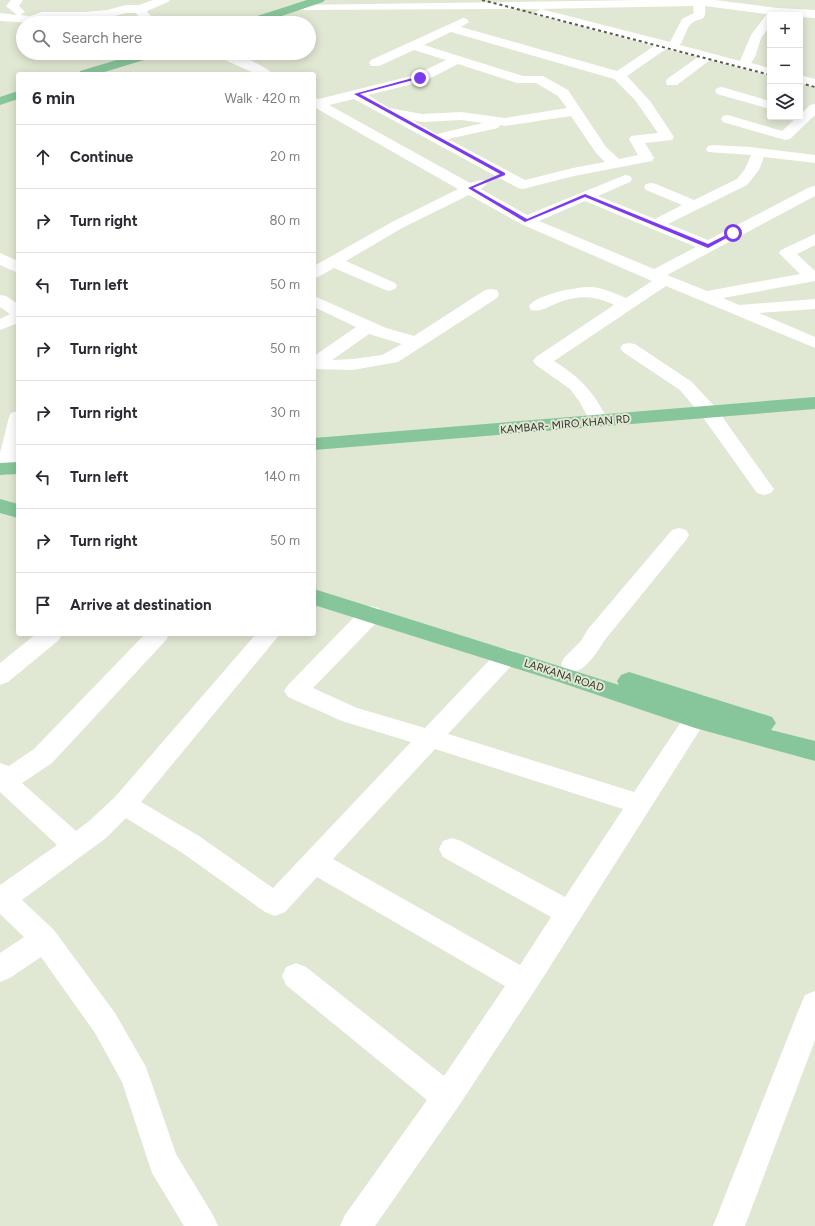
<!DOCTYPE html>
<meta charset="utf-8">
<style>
:root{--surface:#fff;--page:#f2f2f3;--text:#2b2b33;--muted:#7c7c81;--line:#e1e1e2}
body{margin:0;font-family:Figtree,sans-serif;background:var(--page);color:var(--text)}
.controls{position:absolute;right:12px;top:12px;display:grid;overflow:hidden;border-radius:4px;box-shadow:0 2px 10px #0003}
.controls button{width:36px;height:36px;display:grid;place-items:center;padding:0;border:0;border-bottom:1px solid var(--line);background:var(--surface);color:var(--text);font:20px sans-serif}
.stop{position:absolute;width:12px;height:12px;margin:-9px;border:3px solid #7c3aed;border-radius:50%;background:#fff}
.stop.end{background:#7c3aed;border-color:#fff;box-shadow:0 1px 4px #0008}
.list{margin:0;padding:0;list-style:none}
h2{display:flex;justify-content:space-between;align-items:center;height:52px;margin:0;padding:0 16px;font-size:17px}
h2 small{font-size:13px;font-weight:400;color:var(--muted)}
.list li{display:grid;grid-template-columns:26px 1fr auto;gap:12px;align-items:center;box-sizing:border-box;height:64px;padding:0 16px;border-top:1px solid var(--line)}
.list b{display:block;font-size:15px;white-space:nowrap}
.list em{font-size:13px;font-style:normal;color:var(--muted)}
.icon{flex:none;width:22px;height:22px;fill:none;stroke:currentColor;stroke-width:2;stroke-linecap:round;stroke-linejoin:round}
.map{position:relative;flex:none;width:815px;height:1226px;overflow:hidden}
.search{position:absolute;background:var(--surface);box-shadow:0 2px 10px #0003;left:16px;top:16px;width:300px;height:44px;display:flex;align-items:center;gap:10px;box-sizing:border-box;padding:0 14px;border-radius:22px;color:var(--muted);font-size:15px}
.panel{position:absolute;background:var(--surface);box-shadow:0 2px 10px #0003;left:16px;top:72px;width:300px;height:564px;border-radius:4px}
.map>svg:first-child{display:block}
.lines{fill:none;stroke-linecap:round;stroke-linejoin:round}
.minor{fill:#fff;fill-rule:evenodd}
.major{fill:#87c59a;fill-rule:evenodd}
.rail{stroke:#585c51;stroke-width:2;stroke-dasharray:3 3;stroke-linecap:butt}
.route{fill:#7c3aed}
.labels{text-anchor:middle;stroke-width:4;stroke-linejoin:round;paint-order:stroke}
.street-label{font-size:11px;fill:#30332b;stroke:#e0e7d2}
</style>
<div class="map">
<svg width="815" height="1226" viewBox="0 0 815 1226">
<rect width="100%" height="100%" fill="#e0e7d2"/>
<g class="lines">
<g class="minor">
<path d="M11 0H23L19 6 25 12 20 15 30 16 42 12H84L107 10 126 5H139L153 0H170L168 2 147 11C150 18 158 17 162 23 150 23 142 24 136 13H126L107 18 84 20H43L33 23 0 21V13L17 15 6 6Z"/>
<path d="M643 0H715L778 8 815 10V18L800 17V15H774L705 6C707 24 700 16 691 24 686 29 684 39 680 45L740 61 751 35 766 15H772H770V26L761 38 755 57 751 63 770 68V76L710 60 677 85H667L666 82 667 79 698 57 666 49 627 76 650 101 674 137 672 140 645 143 654 158 652 161 574 176 523 189 518 188 354 99 329 105 470 183 480 180 485 181 487 184 481 189 527 215 625 175 630 176 632 179 630 182 598 196 655 219 682 205 646 190 644 187 646 184 651 183 656 184 694 200 737 179 745 169 751 155 708 152 706 149 708 146 713 145 750 147 815 155V163L764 157 759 170 747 185 668 224 708 240 810 187 815 186V196L667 275 707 291 800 274 779 253 781 250 815 234V245L797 254 815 271V281L723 298 739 305 815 299V309L759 313 815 337V348L666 286 554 361C581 378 595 393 608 421L606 425 599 427 592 425 579 401 570 389 536 365 533 361 536 357 614 305C593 295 577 295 555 304 546 308 540 312 531 310L529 306C537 294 579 286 593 287 605 289 615 293 626 298L652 281 521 224 469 195 402 228 346 261 395 283 397 286 395 289 389 291 383 289 334 268 320 276 314 278V266L392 222 458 189 314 107V98L319 99 415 75 446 60 414 50 379 66H371L369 63 371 60 463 18 467 19 469 22 461 27 617 71 654 46 537 15 535 13 537 11 541 9 670 42 682 19 694 13 693 6 538 9 299 10 295 9 293 7 295 5ZM451 32 614 79 635 100 658 133 631 136 629 139 638 155 619 159 606 147 568 90 543 76H523L424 45ZM458 64 517 83H536L558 96 567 108 505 118 461 112 422 114 389 108 368 95 425 81ZM571 116 596 153 605 162 573 168 525 180 448 139 498 128 500 125 505 126ZM412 120 422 122 461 120 483 123 437 134ZM585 201 696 247 654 269 539 221Z"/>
<path d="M214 53C219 53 225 52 230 53 238 54 268 67 272 74H256L216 56Z"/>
<path d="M800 75 815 79V87L800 83Z"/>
<path d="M722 87 770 101V109L717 94 715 91 717 88Z"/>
<path d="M815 104V115L790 139 785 140 723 122 721 119 723 116 728 115 782 131 797 117H800V115L810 105Z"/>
<path d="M0 253 18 261V273L0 265Z"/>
<path d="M491 289 497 290 499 294 497 298 398 362 353 370 314 369V356L356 327 314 307V296L386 328 414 336 485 290ZM369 334 402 344 382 355 353 359 332 360Z"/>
<path d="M0 295 6 296 18 304V323L0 330V319L10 314 0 307Z"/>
<path d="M629 343 635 344 692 382 716 408 771 485 774 489 771 493 764 495 757 493 702 416 680 390 623 352 620 348 623 344Z"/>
<path d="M18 411C18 428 22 459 13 473L6 475 0 474V453L9 417 11 413Z"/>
<path d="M679 528 686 530 689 535 686 540 604 641C598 651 585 671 573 672 570 672 567 671 564 670L561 664 564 658 581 641 588 629 672 530Z"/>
<path d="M371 606 379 608 382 614 379 620 313 688 357 708 425 728 498 651 506 649 514 651 517 657 514 663 448 734 634 792 687 713 695 698 703 695 711 698 715 704 703 725 537 987 458 1107 375 1226H340L345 1215 427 1100 286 985 282 976 286 967 296 963 306 967 444 1076 505 986 317 877 285 912 275 916 265 912 181 852 126 818 106 838 22 900 54 930 115 1013 146 1067 176 1154 213 1215 218 1226H184L152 1173 122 1082 95 1033 41 957 10 978 0 982V953L24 937 0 914V885L57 845 0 792V763L9 766 34 749 145 634H169L166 640 52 763 22 783 76 831 88 822 115 797 256 634H280L141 802 199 836 273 888 411 742 342 721 288 697 284 691 288 685 363 608ZM435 749 623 809 565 897 461 841 452 838 443 841 439 849 443 857 551 917 520 965 333 859Z"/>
<path d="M36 634H62L59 640 8 682 0 685V663Z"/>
<path d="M815 991V1040L745 1226H713L801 1004 805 995Z"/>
</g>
<g class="major">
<path d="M307 0H325L323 2 261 23H243L245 20Z"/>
<path d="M140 53H159L157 56 98 74H79L80 71Z"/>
<path d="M18 91V99L0 105V97Z"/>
<path d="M815 397V409L314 450V438Z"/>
<path d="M18 462V474L0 475V463Z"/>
<path d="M0 499 18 504V518L0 513Z"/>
<path d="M314 589 619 685 617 681 621 675 629 672 772 717 776 723 771 730 815 741V761L695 728 556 681 314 605Z"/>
</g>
<g class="rail">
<path d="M482 0 770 75"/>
<path d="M800 83 815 87"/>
</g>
</g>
<path class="route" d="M420 76 421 78 360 94 505 173V175L473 188 527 219 585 194 708 244 732 232 736 233 708 248 585 197 525 222 468 188 500 174 354 94Z"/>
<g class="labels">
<g class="street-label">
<text transform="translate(565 424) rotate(-5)" y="4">KAMBAR- MIRO KHAN RD</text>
<text transform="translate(564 675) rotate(18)" y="4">LARKANA ROAD</text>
</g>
</g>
</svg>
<div class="controls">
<button>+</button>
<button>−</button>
<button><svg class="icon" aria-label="layers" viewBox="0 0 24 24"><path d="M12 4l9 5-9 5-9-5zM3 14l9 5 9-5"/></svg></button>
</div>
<div class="stop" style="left:733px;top:233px"></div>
<div class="stop end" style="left:420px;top:78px"></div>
<div class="search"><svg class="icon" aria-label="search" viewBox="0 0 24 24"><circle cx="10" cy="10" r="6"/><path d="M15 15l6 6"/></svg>Search here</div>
<section class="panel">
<h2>6 min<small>Walk · 420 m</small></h2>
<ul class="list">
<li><svg class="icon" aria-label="ahead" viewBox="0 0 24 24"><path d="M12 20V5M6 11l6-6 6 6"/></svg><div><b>Continue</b></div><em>20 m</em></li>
<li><svg class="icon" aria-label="right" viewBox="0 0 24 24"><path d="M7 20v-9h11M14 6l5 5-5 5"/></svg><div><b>Turn right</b></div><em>80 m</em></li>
<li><svg class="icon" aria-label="left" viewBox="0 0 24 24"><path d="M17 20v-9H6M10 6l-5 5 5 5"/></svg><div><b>Turn left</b></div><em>50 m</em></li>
<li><svg class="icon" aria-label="right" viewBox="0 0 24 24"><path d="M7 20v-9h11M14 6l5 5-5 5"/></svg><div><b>Turn right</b></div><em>50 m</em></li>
<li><svg class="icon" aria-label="right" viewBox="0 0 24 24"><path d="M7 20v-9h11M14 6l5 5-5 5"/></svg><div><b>Turn right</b></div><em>30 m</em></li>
<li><svg class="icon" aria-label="left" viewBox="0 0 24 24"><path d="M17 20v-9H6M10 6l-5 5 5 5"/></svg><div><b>Turn left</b></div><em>140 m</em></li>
<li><svg class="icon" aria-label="right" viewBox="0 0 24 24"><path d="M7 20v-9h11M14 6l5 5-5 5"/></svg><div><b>Turn right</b></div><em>50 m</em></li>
<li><svg class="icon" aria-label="arrive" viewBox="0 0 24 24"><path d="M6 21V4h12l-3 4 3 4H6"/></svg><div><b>Arrive at destination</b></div></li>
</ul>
</section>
</div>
